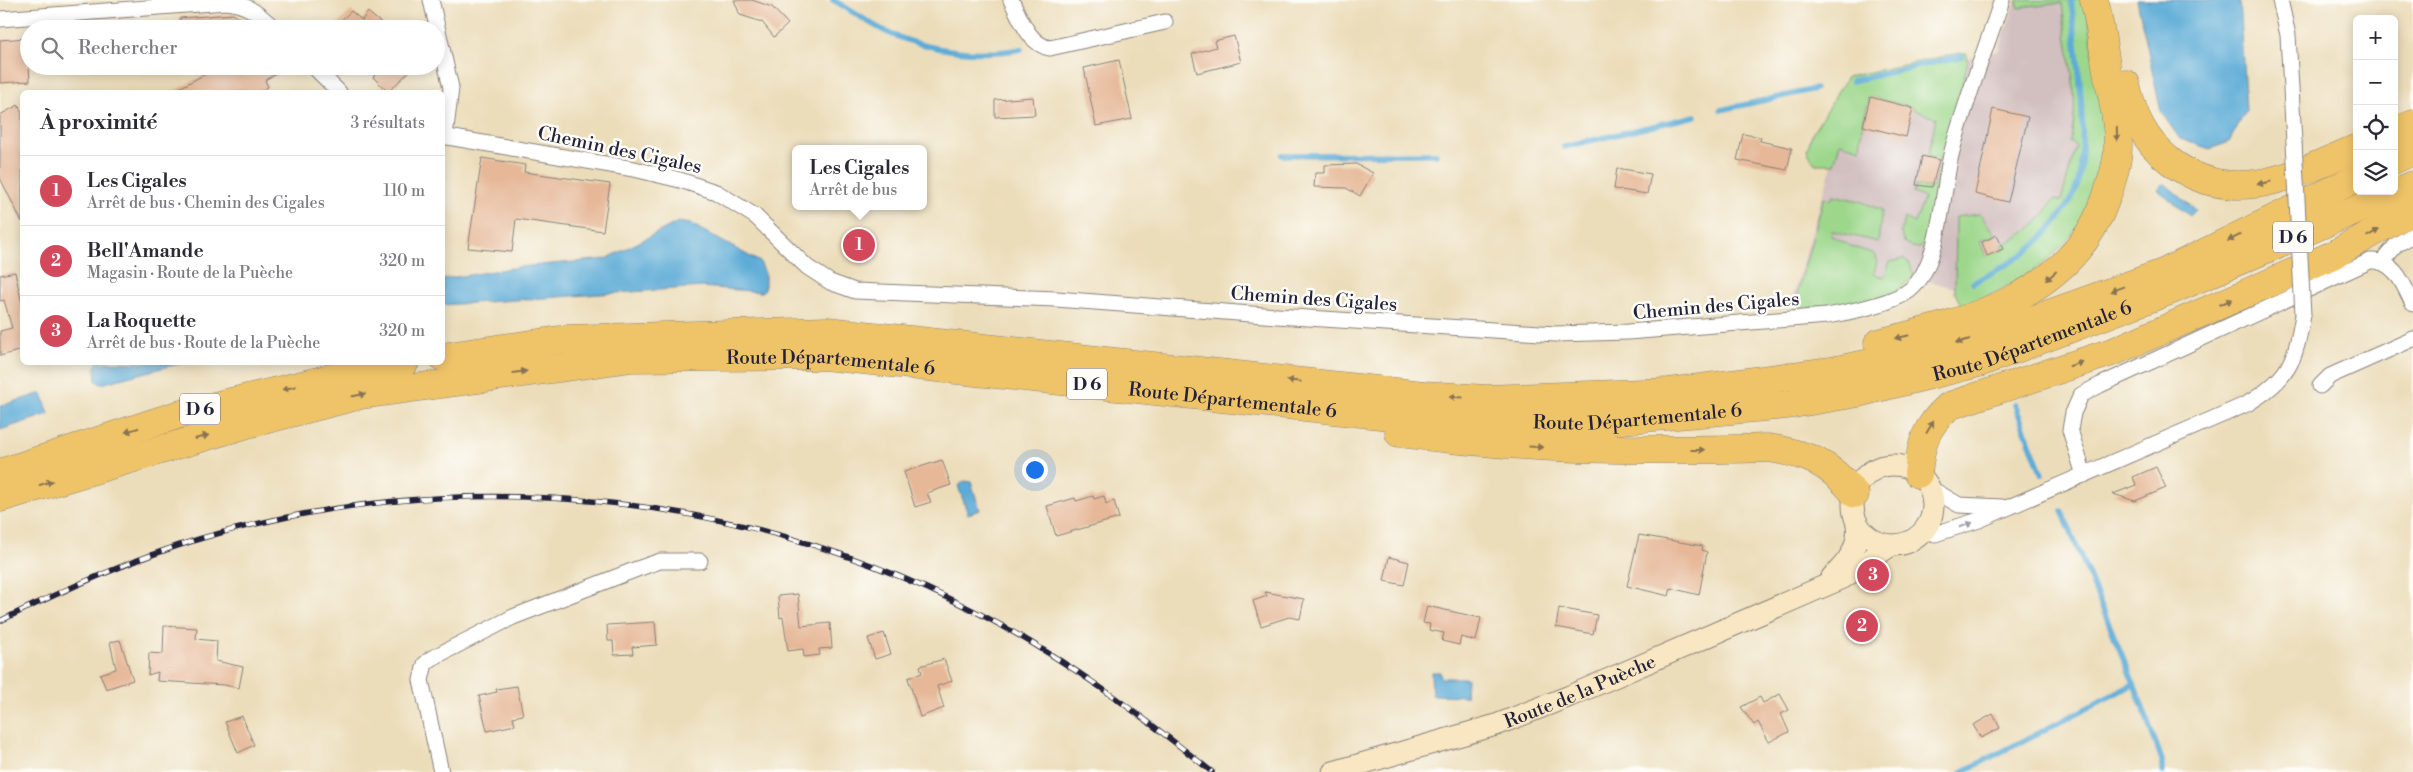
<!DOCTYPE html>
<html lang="fr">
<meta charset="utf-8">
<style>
:root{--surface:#fff;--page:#f7f7f7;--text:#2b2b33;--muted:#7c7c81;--line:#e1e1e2;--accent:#d1495b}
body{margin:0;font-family:"Libre Bodoni",serif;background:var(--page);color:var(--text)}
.controls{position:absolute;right:15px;top:15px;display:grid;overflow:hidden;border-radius:8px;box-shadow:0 2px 12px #0003}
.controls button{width:45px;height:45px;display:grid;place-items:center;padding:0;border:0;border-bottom:1px solid var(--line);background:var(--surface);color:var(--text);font:25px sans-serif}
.you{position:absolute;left:1034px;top:469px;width:18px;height:18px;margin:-12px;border:4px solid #fff;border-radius:50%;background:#1a73e8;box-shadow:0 0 0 8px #1a73e833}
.badge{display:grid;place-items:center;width:32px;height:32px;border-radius:50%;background:var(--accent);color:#fff;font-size:16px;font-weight:700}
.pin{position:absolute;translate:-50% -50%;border:2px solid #fff;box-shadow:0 1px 5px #0006}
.popup{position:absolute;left:792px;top:145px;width:135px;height:65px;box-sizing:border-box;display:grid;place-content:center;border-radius:8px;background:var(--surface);filter:drop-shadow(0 1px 4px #0005);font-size:16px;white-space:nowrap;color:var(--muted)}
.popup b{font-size:19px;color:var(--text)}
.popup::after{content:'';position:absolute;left:50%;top:100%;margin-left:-10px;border:10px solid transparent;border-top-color:var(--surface)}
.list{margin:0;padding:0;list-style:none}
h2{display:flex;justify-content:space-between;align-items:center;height:65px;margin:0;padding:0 20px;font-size:21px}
h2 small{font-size:16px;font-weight:400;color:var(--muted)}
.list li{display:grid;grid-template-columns:32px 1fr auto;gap:15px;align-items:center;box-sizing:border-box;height:70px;padding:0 20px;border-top:1px solid var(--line)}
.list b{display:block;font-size:19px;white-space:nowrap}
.list p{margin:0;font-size:16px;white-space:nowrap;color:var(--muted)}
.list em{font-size:16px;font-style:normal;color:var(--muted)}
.icon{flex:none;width:28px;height:28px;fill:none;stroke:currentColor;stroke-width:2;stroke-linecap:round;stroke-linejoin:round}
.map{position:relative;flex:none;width:2413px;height:772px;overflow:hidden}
.search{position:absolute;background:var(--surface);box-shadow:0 2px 12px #0003;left:20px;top:20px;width:425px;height:55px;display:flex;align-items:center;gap:12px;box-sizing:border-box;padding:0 18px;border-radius:28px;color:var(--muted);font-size:19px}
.panel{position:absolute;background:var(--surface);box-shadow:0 2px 12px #0003;left:20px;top:90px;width:425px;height:275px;border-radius:8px}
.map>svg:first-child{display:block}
.industrial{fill:#d2bfc0}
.green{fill:#9cd78b;stroke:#5f7c63}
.water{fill:#5dacd7;stroke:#406789}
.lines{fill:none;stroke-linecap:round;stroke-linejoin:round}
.stream{stroke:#5dacd7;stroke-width:5.5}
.building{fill:#e6b898}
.street-casing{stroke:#87807a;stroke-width:17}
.secondary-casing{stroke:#87807a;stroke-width:23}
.highway-casing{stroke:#87807a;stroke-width:29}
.street{stroke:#fff;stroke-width:15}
.secondary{stroke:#f9e7c3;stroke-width:21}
.highway{stroke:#efc469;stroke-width:28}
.rail-casing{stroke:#22223b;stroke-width:5.5}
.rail{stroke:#fdfcf7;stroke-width:4;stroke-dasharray:11;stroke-linecap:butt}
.street-bridge-casing{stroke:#87807a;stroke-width:17;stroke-linecap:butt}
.street-bridge{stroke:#fff;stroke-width:15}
.oneway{fill:#887352}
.oneway2{fill:#9c9ca7}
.labels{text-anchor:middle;stroke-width:5;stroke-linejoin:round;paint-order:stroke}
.shield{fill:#fdfcf7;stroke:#646373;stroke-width:1}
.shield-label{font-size:18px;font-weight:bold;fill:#22223b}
.street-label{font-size:19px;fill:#22223b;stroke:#fdfcf7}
</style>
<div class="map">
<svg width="2413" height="772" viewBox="0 0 2413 772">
<rect width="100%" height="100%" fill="#fdfcf7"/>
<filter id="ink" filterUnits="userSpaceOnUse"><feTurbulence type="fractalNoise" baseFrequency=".02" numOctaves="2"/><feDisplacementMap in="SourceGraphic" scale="10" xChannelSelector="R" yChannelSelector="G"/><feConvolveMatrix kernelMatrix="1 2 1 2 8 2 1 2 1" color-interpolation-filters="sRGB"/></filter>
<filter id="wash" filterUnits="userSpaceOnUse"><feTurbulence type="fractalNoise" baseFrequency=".0096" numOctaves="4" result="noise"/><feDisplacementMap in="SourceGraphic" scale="20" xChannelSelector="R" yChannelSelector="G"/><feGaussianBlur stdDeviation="1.12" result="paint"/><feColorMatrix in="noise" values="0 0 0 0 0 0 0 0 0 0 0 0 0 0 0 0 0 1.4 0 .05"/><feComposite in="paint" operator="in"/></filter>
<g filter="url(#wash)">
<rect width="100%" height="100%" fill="#ecddba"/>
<path class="industrial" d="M2016 0H2077L2093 169 2052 246 1966 291 1904 275 1856 294 1792 299 1856 84 1998 51Z"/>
<g class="green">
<path d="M2016 0H2086C2090 29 2094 58 2099 87 2102 109 2107 132 2104 155 2091 241 2037 277 1962 307L1955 293 1956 217 1980 214 1995 235 1980 241 1986 256 2004 249 2003 244C2029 232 2038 224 2054 200L2061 201 2076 146 2070 142C2082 95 2066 50 2062 3L2019 8Z"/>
<path d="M1959 53 1967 54 1968 61 1924 243 1920 248 1911 247 1904 242 1901 233 1904 218 1915 223 1924 198 1913 193 1915 186 1933 188 1940 160 1928 156 1936 118 1914 110V108L1870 97 1862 126 1860 149 1840 143 1834 164H1815L1807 151 1812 134 1847 77Z"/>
<path d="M1833 195 1860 201 1882 210 1878 242 1832 231 1831 236 1853 247 1875 254 1877 260 1874 274 1884 277 1890 262 1904 259 1909 262 1914 275C1889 308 1837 305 1799 309L1798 290 1824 197 1831 200Z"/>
</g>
<g class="water">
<path d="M2137 0H2239L2246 111 2229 142 2210 149 2180 139 2161 112Z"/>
<path d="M2164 183 2196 210 2190 216 2158 190Z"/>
<path d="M678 222 691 224 760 262 765 273V289L761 292 702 287 443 305V279L519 267 606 259Z"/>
<path d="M97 363V362L181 363 101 384 96 381 95 367Z"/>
<path d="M42 393 49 414 0 430V406Z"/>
<path d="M965 481 971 482 980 510 968 514 958 486Z"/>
<path d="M1431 672H1440L1441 678H1467L1466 696 1432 695Z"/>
</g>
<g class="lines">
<g class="stream">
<path d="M833 0C853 11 872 26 893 35 933 51 979 57 1021 49"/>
<path d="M1852 81 1962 56"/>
<path d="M1721 110 1815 89"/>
<path d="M1564 147 1695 116"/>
<path d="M1282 155 1436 154"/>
<path d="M1973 283C1992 272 2015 262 2032 247 2048 233 2064 213 2074 193 2092 155 2076 45 2071 0"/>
<path d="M2015 405 2042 474"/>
<path d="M2134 684 2162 760V772"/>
<path d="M1962 772 2134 684 2062 511"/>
</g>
</g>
<g id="blocks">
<g class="building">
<path d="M734 0H752L772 7 788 24 774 37 762 22 740 15Z"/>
<path d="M351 11 362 20 368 12 388 29H332Z"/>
<path d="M233 14 259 29H180V18Z"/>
<path d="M1234 36 1241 62 1197 73 1192 54 1216 47 1214 41Z"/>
<path d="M27 38 30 81 0 83V40Z"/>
<path d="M1119 60 1132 119 1096 126 1084 68Z"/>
<path d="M220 66H289L265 80 268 87 259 92H172Z"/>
<path d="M385 66H415L388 92 373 77Z"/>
<path d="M1033 97 1035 115 995 117V100Z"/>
<path d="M1870 97 1913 108 1906 137 1863 126Z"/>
<path d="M18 105 22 113V222L0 178V115Z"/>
<path d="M1993 109 2028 117 2008 202 1975 194Z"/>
<path d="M1743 134 1761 137 1760 141 1792 148 1787 170 1737 160Z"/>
<path d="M1922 156 1939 160 1932 187 1916 185Z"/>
<path d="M482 158 525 165 524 172 610 184 603 231 516 219 512 252 468 248Z"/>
<path d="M1356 164 1373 173 1360 196 1346 188 1314 187 1315 173H1325V165Z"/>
<path d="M1617 168 1651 174 1647 194 1614 189Z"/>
<path d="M1997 235 2003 249 1987 256 1982 242Z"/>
<path d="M15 272 22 304V350L0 356V331L12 328 4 300 0 301V275Z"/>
<path d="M942 460 951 485 927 493 931 502 915 507 904 472Z"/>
<path d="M2156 467 2166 488 2135 501 2113 494 2136 485 2133 477Z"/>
<path d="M1093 496 1094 499 1104 496 1106 504 1114 501 1119 518 1056 536 1047 506 1075 498 1076 501Z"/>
<path d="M1639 535 1703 546 1702 550 1707 552 1699 595 1671 588 1669 596 1627 586Z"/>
<path d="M1389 557 1409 562 1404 585 1384 581Z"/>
<path d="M1265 592 1304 599 1300 619 1289 617 1261 626 1253 601 1267 596Z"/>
<path d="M798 594 801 626 830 623 832 648 819 649 820 655 804 657 803 649 788 651 783 617 780 618 778 596Z"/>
<path d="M1427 606 1481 618 1476 641 1461 637 1459 645 1442 641 1444 633 1429 630 1430 624 1423 623Z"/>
<path d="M1559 608 1597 615 1593 634 1556 627Z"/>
<path d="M655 622 657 645 632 647 633 654 614 655 613 641H608L607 625Z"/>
<path d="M164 626 197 628 196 639 217 641 216 661 243 667 239 688 224 685 157 681 158 672 148 675 149 653 163 654Z"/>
<path d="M884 633 891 654 875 659 868 638Z"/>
<path d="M120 640 133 680 106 689 100 674 116 669 110 642Z"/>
<path d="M944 659 952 681 937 686 944 708 920 717 908 678 922 673 920 666Z"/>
<path d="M517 686 523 715 513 717 515 725 487 731 479 696 497 692 496 689Z"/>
<path d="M1780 694 1789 710 1781 714 1789 732 1769 742 1758 722 1754 725 1741 707 1760 697 1763 703Z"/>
<path d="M1993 714 2000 728 1981 738 1973 725Z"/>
<path d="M242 716 254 745 238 753 225 722Z"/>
</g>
</g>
</g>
<g filter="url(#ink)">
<use href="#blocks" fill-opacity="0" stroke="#87807a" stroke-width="1"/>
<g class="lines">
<defs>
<g id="street">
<path d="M431 0 451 88 445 136"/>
<path d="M1011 0C1020 17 1029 45 1050 48L1165 22"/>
<path d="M2280 0 2288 35 2294 142"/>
<path d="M0 19 226 2C248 4 259 14 275 29"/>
<path d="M313 66 339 92"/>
<path d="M442 136 634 169 680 180 716 192 755 216 807 267 830 282 855 291 1056 299 1277 316 1555 334 1628 332 1827 316C1849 312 1892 304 1910 290 1941 265 1942 189 1952 151 1966 100 1985 50 2002 0"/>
<path d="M2382 262 2396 245 2413 235"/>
<path d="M2320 386 2330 376 2413 339"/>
<path d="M2084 475 2070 430 2073 413 2081 395 2100 385 2370 261C2395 259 2404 286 2413 304"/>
<path d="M1930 488 1959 505 2002 507"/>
<path d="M1924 531 1935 534 1979 520 2247 404C2289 378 2295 363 2303 315"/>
<path d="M441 772 421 680 425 664 432 658 513 617 637 569 660 561H700"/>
</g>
<g id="secondary">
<circle cx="1893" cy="505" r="40"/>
<path d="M1832 577C1848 562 1860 546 1857 524"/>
<path id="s1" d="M1333 772 1496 725 1570 696 1843 578 1890 546"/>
</g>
<g id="highway">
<path d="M2126 84C2133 116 2144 141 2170 161 2232 209 2294 175 2357 148"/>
<path d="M2394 132 2413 124"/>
<path d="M2394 160 2413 151"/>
<path d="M1878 343C1968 321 2073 296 2106 198 2112 181 2118 163 2118 146 2118 120 2112 96 2107 71 2103 47 2100 23 2094 0"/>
<path d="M442 357 566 339 827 331 1424 395 1486 399 1669 392 1832 371 1928 351 2007 329 2163 273 2357 178"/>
<path d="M1399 433C1522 450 1644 452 1768 448 1807 454 1829 462 1855 494"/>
<path d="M0 473 177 415 380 366 405 362"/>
<path d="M1918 474C1921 443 1925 427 1949 406L2115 351 2335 254 2413 210"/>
<path id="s2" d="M0 498 244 425 361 395 632 358 824 356 1399 417 1589 423 1787 405 1858 393 1979 363 2172 290 2413 185"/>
</g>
</defs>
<use href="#street" class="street-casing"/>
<use href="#secondary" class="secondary-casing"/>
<use href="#highway" class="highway-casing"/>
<use href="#street" class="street"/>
<use href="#secondary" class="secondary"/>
<use href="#highway" class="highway"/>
<defs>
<path id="rail" d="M0 621C65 589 130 560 199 539 456 463 742 490 980 614 1063 657 1139 713 1212 772"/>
</defs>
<use href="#rail" class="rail-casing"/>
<use href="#rail" class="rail"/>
<defs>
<path id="street-bridge" d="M2294 142 2303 315"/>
</defs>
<use href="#street-bridge" class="street-bridge-casing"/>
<use href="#street-bridge" class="street-bridge"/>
</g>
<defs><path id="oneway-solid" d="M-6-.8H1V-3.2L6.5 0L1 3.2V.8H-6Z" transform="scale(1.25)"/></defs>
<g class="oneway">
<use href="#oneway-solid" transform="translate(2117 134) rotate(88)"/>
<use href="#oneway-solid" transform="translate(2264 183) rotate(169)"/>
<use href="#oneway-solid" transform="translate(2373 233) rotate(-30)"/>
<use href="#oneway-solid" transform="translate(2234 238) rotate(154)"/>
<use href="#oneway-solid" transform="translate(2051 276) rotate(139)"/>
<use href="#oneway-solid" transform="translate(2117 289) rotate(160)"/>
<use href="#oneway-solid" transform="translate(2226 302) rotate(-24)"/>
<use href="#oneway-solid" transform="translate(1902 337) rotate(166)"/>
<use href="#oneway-solid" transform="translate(1963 341) rotate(164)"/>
<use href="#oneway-solid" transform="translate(2076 364) rotate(-18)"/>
<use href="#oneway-solid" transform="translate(520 372) rotate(-7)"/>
<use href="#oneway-solid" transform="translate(1294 381) rotate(-174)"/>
<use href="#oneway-solid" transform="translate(289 388) rotate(167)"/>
<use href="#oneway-solid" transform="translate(359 395) rotate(-12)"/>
<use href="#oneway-solid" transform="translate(1456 397) rotate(-176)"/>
<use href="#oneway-solid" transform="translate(1930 427) rotate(-59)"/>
<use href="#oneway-solid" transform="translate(132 430) rotate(162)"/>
<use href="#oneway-solid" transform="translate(202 437) rotate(-16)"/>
<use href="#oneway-solid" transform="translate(1536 447) rotate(4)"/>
<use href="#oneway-solid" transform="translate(1698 450)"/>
<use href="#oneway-solid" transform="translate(46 483) rotate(-18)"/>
</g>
<use class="oneway2" href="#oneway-solid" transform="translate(1966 525) rotate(-20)"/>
</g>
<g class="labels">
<g class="shield">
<rect x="2273" y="221.5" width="40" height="31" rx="4"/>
<rect x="1067" y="368.5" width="40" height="31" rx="4"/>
<rect x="180" y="393.5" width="40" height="31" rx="4"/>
</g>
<g class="shield-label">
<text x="2293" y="243">D 6</text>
<text x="1087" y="390">D 6</text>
<text x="200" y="415">D 6</text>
</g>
<g class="street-label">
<text transform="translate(620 149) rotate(12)" y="7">Chemin des Cigales</text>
<text transform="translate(1314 298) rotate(4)" y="7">Chemin des Cigales</text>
<text transform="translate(1716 305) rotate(-5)" y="7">Chemin des Cigales</text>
<text dy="7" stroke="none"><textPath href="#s2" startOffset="2062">Route Départementale 6</textPath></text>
<text dy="7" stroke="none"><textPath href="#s2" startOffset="848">Route Départementale 6</textPath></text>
<text dy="7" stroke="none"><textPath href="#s2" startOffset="1252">Route Départementale 6</textPath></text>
<text dy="7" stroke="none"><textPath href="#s2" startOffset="1658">Route Départementale 6</textPath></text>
<text dy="7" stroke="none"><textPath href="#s1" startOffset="260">Route de la Puèche</textPath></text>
</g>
</g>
</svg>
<div class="controls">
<button>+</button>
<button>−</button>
<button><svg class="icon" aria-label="locate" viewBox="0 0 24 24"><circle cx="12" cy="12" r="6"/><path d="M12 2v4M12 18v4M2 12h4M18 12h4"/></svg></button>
<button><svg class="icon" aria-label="layers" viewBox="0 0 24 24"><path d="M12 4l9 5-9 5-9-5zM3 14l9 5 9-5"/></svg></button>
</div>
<div class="you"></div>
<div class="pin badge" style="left:859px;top:245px">1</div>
<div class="popup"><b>Les Cigales</b>Arrêt de bus</div>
<div class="pin badge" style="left:1862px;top:626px">2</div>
<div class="pin badge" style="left:1873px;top:575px">3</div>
<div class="search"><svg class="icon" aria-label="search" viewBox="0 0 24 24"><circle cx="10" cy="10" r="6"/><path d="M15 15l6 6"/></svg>Rechercher</div>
<section class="panel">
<h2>À proximité<small>3 résultats</small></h2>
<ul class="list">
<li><span class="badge">1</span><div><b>Les Cigales</b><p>Arrêt de bus · Chemin des Cigales</p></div><em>110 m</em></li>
<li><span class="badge">2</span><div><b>Bell'Amande</b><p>Magasin · Route de la Puèche</p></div><em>320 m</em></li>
<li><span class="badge">3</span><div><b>La Roquette</b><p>Arrêt de bus · Route de la Puèche</p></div><em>320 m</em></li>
</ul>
</section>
</div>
